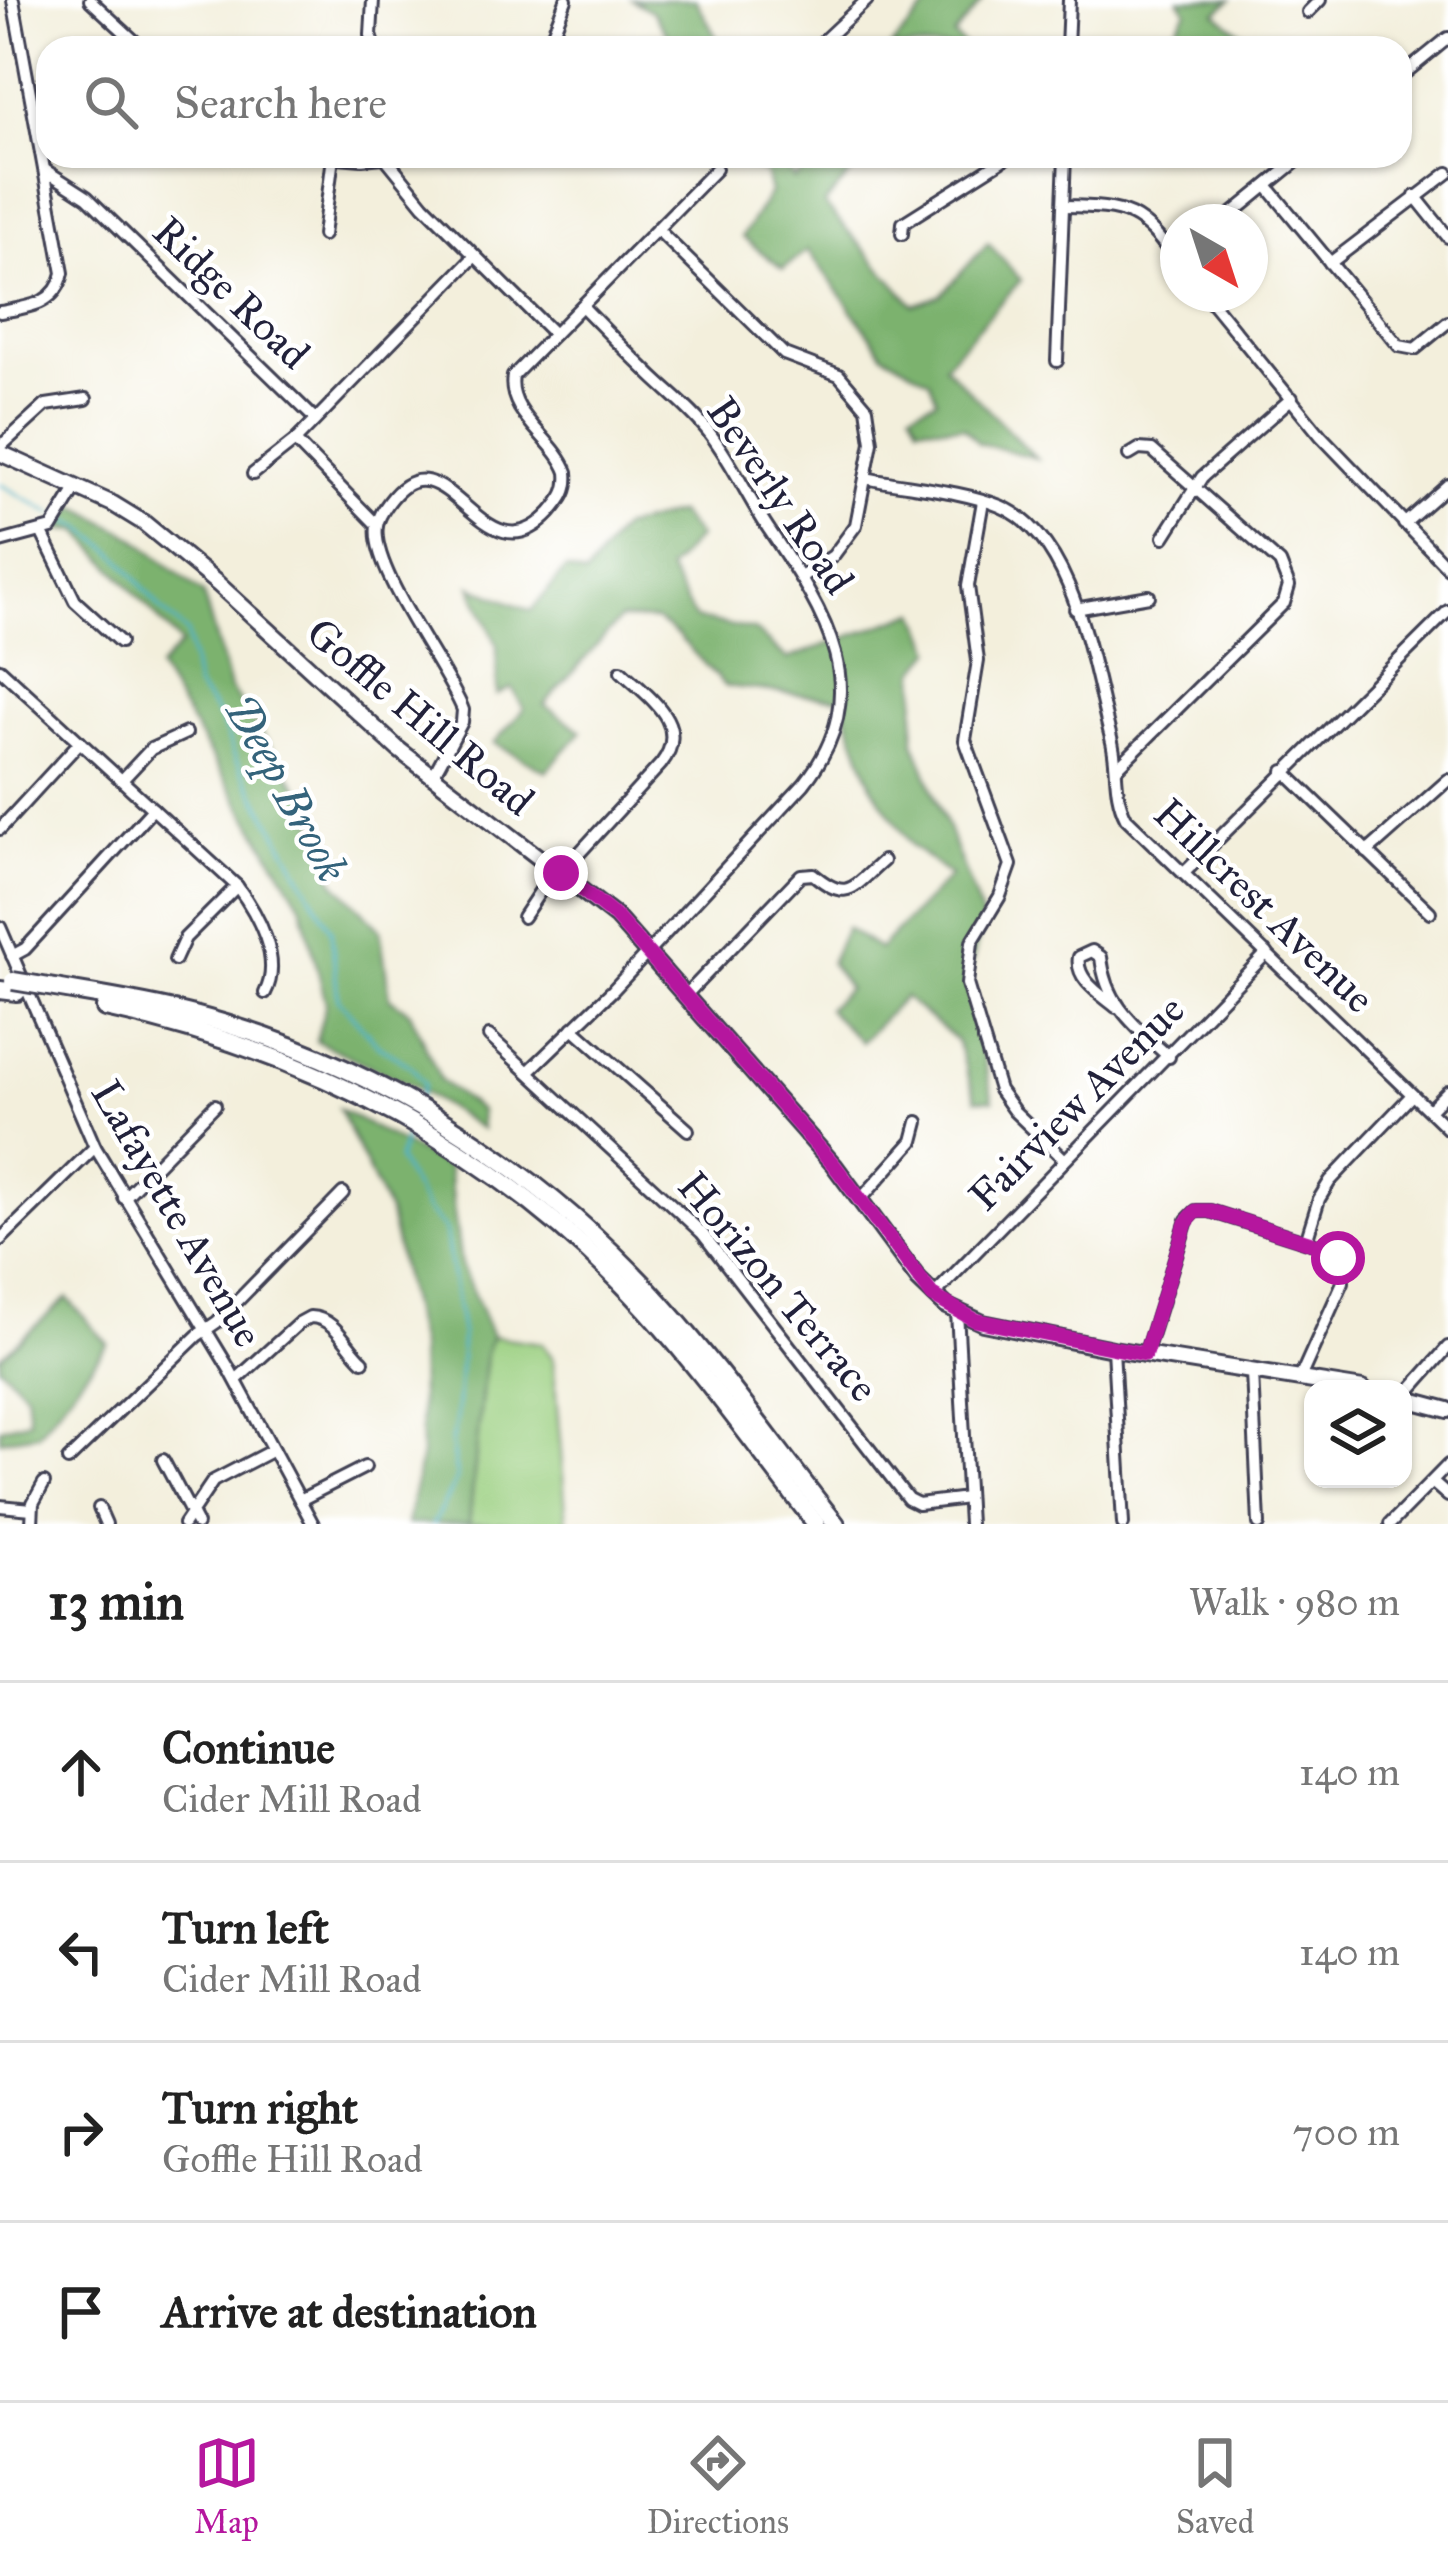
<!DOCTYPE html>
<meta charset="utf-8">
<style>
:root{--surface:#fff;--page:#f2f2f2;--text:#222;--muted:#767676;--line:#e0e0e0;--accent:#b5179e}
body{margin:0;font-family:"IM FELL Great Primer",serif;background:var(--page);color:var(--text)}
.controls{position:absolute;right:36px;bottom:36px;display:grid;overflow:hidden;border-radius:24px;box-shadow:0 3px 9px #0004}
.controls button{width:108px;height:108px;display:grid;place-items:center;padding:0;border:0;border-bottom:3px solid var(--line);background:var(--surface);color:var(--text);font:60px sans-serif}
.compass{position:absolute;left:1160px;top:204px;width:108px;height:108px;border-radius:50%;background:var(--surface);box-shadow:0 3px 9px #0004;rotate:141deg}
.stop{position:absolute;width:36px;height:36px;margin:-27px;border:9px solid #b5179e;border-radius:50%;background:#fff}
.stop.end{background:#b5179e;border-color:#fff;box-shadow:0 3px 12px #0008}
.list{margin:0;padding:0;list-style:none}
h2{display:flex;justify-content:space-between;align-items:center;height:156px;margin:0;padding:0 48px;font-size:51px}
h2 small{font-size:39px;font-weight:400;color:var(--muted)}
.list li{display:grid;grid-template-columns:78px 1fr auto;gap:36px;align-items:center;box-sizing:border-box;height:180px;padding:0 48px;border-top:3px solid var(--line)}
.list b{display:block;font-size:45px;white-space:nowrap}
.list p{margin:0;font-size:39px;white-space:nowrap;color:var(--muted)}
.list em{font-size:39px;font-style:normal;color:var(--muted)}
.icon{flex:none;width:66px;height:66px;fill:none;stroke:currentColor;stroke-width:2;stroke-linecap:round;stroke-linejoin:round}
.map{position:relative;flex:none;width:1448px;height:1524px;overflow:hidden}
.search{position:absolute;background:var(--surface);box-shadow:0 3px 9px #0004;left:36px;right:36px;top:36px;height:132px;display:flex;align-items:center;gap:30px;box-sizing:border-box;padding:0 42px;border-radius:36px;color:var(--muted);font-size:45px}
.sheet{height:876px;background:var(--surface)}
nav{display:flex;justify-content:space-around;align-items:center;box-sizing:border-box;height:168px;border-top:3px solid var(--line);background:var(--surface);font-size:33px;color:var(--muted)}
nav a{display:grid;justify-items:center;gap:6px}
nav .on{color:var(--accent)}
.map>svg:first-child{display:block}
.green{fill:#9acf7f;stroke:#5e785d;stroke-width:3}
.forest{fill:#7bb26e;stroke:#4e6a54;stroke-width:3}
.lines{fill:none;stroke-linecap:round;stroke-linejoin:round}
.stream{stroke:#4bb3c9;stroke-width:3}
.minor-casing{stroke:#414153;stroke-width:16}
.major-casing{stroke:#414153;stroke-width:20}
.highway-casing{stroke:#414153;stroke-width:22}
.minor{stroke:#fff;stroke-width:10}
.major{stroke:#fff;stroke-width:14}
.highway{stroke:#fff;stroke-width:16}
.highway-bridge-casing{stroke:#414153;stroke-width:22;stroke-linecap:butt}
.highway-bridge{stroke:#fff;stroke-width:16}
.route{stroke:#b5179e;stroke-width:15}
.labels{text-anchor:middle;stroke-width:9;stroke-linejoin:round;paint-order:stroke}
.street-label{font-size:42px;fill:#22223b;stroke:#fff}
.water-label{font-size:45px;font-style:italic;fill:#34637b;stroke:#fff}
</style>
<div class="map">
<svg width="1448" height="1524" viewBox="0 0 1448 1524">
<rect width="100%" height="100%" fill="#fff"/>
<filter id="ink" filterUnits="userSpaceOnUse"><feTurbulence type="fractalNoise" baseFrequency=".00833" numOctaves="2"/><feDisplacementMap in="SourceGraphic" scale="24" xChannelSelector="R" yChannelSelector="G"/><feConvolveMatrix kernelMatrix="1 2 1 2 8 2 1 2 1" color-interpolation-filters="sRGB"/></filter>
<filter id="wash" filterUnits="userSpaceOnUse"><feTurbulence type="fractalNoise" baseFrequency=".004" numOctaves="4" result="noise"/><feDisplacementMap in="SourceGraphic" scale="48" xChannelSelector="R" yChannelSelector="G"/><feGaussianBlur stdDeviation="2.7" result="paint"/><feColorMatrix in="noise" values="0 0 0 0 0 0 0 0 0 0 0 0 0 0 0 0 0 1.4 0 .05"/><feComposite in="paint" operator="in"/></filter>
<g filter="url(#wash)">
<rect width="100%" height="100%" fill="#f3efdc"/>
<path class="green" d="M492 1336 541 1343 553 1358 567 1524H469L486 1353Z"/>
<g class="forest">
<path d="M632 0H696L722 48H676L653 12Z"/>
<path d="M934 0H983L954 36 967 48H890Z"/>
<path d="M1179 0H1231L1216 13 1261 48H1163L1187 11Z"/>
<path d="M723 156H781L794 179 822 156H866L824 204 914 305 941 295 988 243 1021 280 944 365 1036 458 978 443 964 427 918 425 911 411 937 399 929 380 884 354 808 250 783 269 742 237 770 193 765 172 722 160Z"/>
<path d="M76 506 134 537 203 594 230 688 305 797 334 881 380 929 390 998 410 1012 441 1081 480 1111 481 1129 415 1087 316 1041 326 1003 301 904 158 669 181 644 79 531 58 529Z"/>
<path d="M678 513 698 537 668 570 695 619 754 630 787 659 917 612 934 650 917 670 914 741 983 919 967 984 993 1100 976 1099 956 1040 904 997 861 1042 827 1009 848 988 830 963 846 928 879 949 950 876 912 846 873 788 841 699 725 686 678 636 656 620 620 619 544 705 582 731 546 771 494 743 524 709 512 688 497 695V645L471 586 531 611 566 569 585 576 621 528Z"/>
<path d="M339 1109 448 1168 461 1265 492 1336 486 1353 469 1524H407L421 1456 419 1347 389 1214Z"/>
<path d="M67 1298 108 1344 38 1434 0 1440V1428L29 1420 26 1393 0 1366V1357Z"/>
</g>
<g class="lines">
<g class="stream">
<path d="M0 484 53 514"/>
<path d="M67 521 83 528 117 555 161 609 187 633 196 686 221 719 236 760 331 930 338 999 378 1045 412 1067 424 1084 419 1098"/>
<path d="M407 1132 398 1160 426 1209 445 1230 462 1336 456 1421 451 1443 457 1479 433 1524"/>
</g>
</g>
</g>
<g filter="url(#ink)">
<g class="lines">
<defs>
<g id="minor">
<path d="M90 0 142 48"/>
<path d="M373 0 371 35 375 48"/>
<path d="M1308 12 1320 0"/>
<path d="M821 43 867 0"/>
<path d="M547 48 566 0"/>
<path d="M1067 48 1069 0"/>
<path d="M1400 77 1448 38"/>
<path d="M325 156 362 159 395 156"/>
<path d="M385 157 424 205 554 334"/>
<path d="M45 170 87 197 315 419"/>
<path d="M1267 186 1399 346 1415 349 1448 322"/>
<path d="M1415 196 1448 237"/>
<path d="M1064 206C1129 207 1140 210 1178 263"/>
<path d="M1222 222 1303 156"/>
<path d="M657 229 784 354 839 375 867 408 872 442 856 525 833 556 801 577"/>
<path d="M902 234 903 223 1009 156"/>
<path d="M323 235 333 157"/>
<path d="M1330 263 1448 173"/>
<path d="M1205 294 1321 436 1448 568"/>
<path d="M0 312C28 307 56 305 63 273L13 0"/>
<path d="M1057 361 1065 156"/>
<path d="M295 441 377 525"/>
<path d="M0 447 46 405 86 399"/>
<path d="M253 474 295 441 475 256"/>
<path d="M865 478C908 487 960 490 1000 506 1076 537 1092 668 1111 738 1119 766 1112 791 1126 818L1448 1129"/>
<path d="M983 501 968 586 978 661 965 740 1011 865 1000 896 972 942 967 984 999 1090 1014 1111 1064 1159"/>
<path d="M1404 524 1448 485"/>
<path d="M42 533 75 601 120 642"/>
<path d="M1164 537 1202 477 1292 398"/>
<path d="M0 542 52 528 77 487"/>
<path d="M1075 609 1149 596"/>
<path d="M0 669 237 886C257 913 283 959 265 993"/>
<path d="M1116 769 1284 603 1289 586 1280 563 1152 450 1139 449 1129 455"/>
<path d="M1284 771 1430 912"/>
<path d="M433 776 462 722 463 710C447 668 370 569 377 526 378 517 384 509 389 502 446 425 482 586 550 513 562 499 569 491 567 472 555 439 506 414 513 376L716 169"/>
<path d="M122 780 151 749 186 733"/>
<path d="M0 829 80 742"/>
<path d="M1367 852 1448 780"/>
<path d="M1185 872 1448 611"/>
<path d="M561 873 661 764C692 724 648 697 621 671"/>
<path d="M523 917 555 869"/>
<path d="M0 927 95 1147 230 1370 313 1524"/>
<path d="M12 956 25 949 153 809"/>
<path d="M175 960 185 938 237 886"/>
<path d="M685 996 801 875 813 874C848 903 852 888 883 861"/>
<path d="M1116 1007C1100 994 1075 979 1079 957L1092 951 1101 957C1106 1005 1135 1026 1169 1057"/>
<path d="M573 1028 688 1130"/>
<path d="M489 1036 702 1233 908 1499 918 1504 967 1498"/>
<path d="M529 1071 613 990 804 784C878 690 824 612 768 528 748 498 733 464 711 435 695 413 673 396 653 377 629 354 605 330 582 306"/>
<path d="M1429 1110 1448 1091"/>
<path d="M124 1198 215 1105"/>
<path d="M861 1199 913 1141 918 1122"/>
<path d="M0 1240 95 1147"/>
<path d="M1306 1241 1319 1199 1330 1181 1412 1095"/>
<path d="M933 1296 1267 953"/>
<path d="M957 1312 969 1524"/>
<path d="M1113 1349 1123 1524"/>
<path d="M1145 1355 1187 1220 1196 1211H1210L1327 1248 1342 1265 1343 1282 1300 1378"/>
<path d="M1252 1372 1259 1524"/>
<path d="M236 1380 299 1323 310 1317C336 1318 345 1345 363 1361"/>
<path d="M1403 1398 1448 1347"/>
<path d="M68 1460 198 1335 217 1322 343 1193"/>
<path d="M163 1460 197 1524"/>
<path d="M1432 1482 1448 1496"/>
<path d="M300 1500 365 1467"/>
<path d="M0 1506 32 1509"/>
<path d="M99 1508 106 1524"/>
<path d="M32 1524 33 1503 44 1483"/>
<path d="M184 1524 213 1481 273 1450"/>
<path d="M1390 1524 1448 1465"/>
</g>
<g id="major">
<path d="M0 453 113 504 144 523 218 584 398 749 616 917 834 1165 919 1280 946 1306 983 1323 1113 1349 1363 1389"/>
<path d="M1403 1398 1448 1410"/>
</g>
<g id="highway">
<path d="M37 985C88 994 140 1001 190 1014 370 1060 535 1163 660 1302 723 1372 777 1450 836 1524"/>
<path d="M0 990 17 992"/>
<path d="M105 1008C313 1052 502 1152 646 1309 707 1377 760 1452 816 1524"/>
</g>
</defs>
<use href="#minor" class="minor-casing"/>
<use href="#major" class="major-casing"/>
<use href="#highway" class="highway-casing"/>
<use href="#minor" class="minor"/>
<use href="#major" class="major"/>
<use href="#highway" class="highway"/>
<defs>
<path id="highway-bridge" d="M13 981 37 985"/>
</defs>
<use href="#highway-bridge" class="highway-bridge-casing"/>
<use href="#highway-bridge" class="highway-bridge"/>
</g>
</g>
<g class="lines" filter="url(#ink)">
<path class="route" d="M561 873 616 917 647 952 834 1165 933 1296 975 1320 1145 1354 1186 1223 1196 1211H1210L1327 1248 1338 1258"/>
</g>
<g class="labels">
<g class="street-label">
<text transform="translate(232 292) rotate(44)" y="15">Ridge Road</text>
<text transform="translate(781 495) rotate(56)" y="15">Beverly Road</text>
<text transform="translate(421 716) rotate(40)" y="15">Goffle Hill Road</text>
<text transform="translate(1265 905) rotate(44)" y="15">Hillcrest Avenue</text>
<text transform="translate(1076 1102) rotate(-45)" y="15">Fairview Avenue</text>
<text transform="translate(178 1213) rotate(60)" y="15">Lafayette Avenue</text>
<text transform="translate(779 1286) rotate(50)" y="15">Horizon Terrace</text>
</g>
<g class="water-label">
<text transform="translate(287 788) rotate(61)" y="16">Deep Brook</text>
</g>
</g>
</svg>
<div class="controls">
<button><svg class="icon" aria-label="layers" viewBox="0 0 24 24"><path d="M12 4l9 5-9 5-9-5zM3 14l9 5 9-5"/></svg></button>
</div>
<svg class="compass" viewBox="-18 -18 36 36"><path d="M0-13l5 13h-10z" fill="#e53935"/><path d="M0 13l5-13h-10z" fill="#767676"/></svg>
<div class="stop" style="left:1338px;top:1258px"></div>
<div class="stop end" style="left:561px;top:873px"></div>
<div class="search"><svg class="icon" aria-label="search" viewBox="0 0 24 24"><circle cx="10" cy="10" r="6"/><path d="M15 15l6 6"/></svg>Search here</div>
</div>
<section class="sheet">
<h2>13 min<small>Walk · 980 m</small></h2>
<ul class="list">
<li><svg class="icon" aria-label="ahead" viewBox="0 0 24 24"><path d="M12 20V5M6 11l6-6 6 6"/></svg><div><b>Continue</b><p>Cider Mill Road</p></div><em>140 m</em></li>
<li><svg class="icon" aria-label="left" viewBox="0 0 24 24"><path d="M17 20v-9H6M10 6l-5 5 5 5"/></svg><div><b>Turn left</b><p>Cider Mill Road</p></div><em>140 m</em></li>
<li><svg class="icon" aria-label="right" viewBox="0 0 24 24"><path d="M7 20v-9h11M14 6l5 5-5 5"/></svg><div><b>Turn right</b><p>Goffle Hill Road</p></div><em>700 m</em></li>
<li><svg class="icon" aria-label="arrive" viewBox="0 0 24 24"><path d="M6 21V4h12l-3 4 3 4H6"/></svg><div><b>Arrive at destination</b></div></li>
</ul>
</section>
<nav>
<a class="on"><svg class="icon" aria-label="map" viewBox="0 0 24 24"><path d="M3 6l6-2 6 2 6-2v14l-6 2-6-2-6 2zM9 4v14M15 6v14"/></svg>Map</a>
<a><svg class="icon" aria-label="directions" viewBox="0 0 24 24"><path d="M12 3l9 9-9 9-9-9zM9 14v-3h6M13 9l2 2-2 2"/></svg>Directions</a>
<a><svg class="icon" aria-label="saved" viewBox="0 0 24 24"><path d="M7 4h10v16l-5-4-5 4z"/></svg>Saved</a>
</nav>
